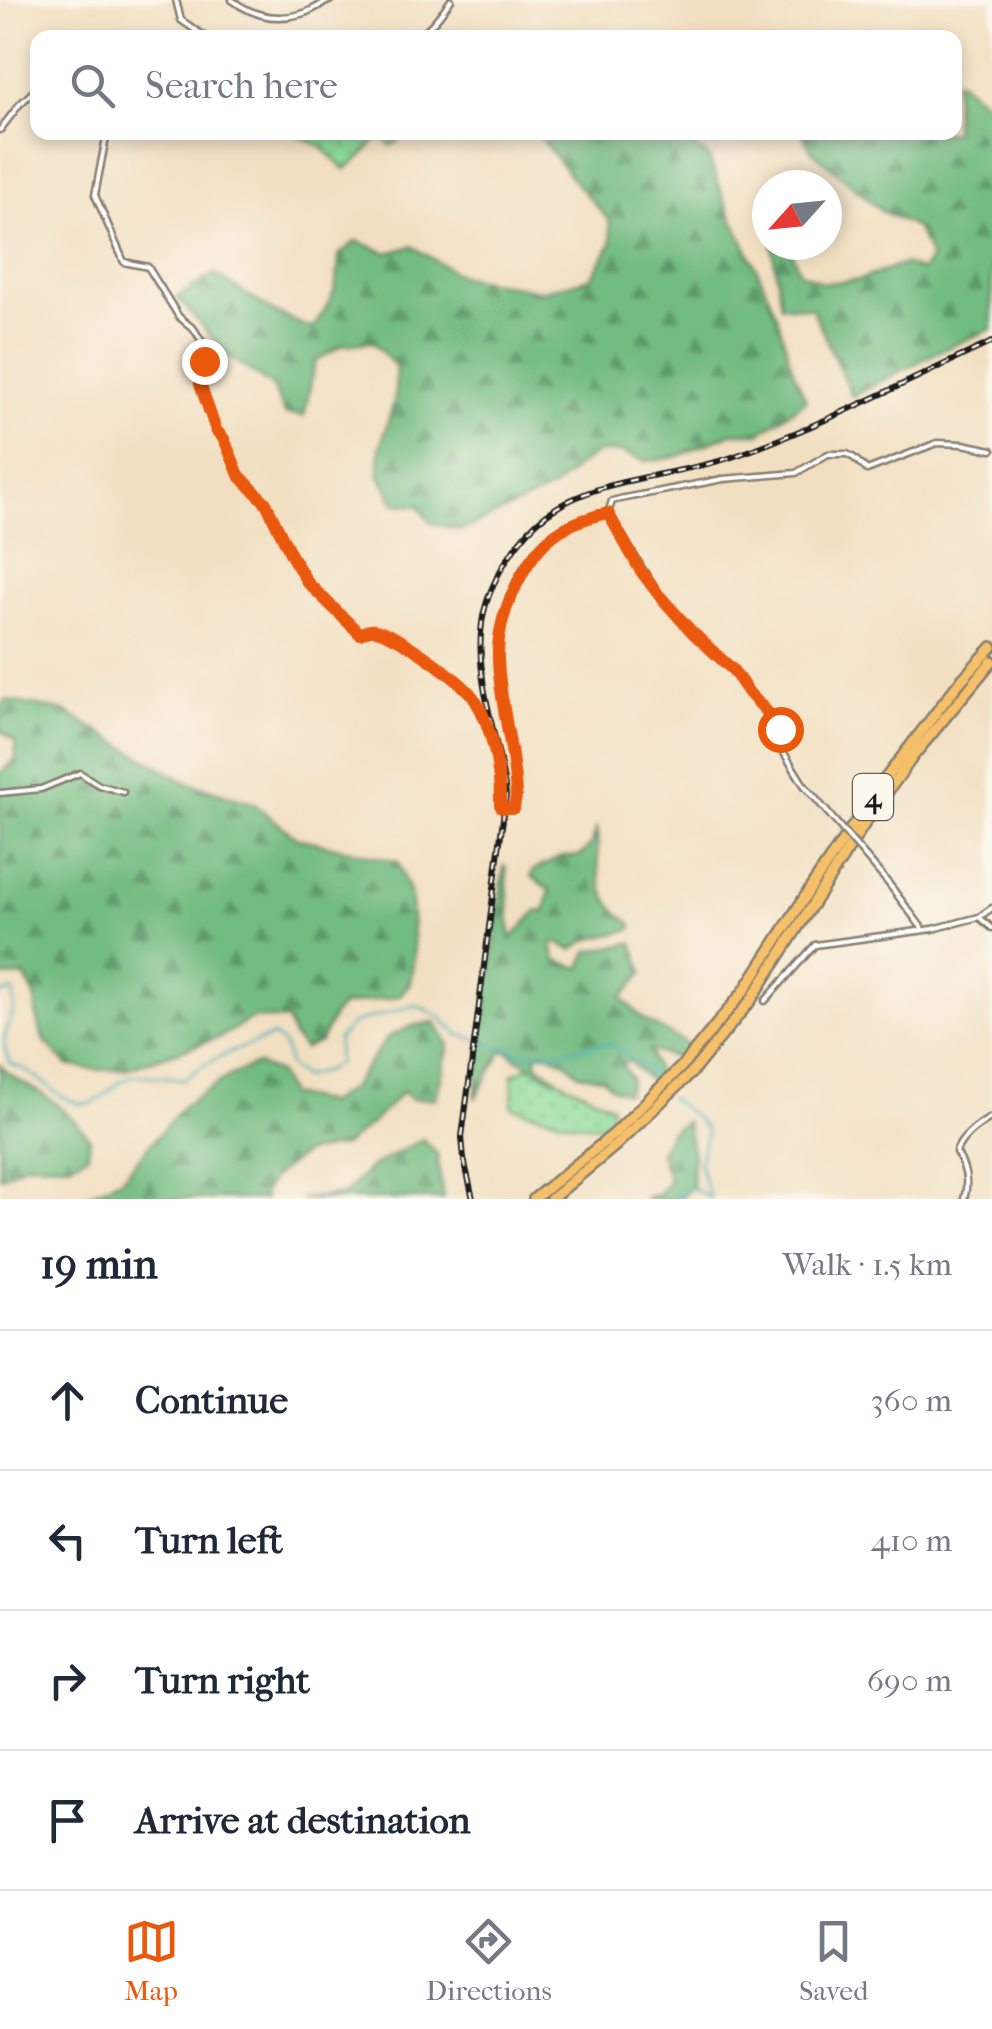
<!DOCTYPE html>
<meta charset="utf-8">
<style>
:root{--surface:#fff;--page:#f6f6f7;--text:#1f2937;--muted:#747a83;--line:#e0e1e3;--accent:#ea580c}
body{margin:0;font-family:"IM FELL French Canon",serif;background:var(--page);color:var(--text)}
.compass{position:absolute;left:752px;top:170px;width:90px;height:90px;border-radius:50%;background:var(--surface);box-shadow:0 5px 15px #0003;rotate:243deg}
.stop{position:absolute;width:30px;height:30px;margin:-22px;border:8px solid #ea580c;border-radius:50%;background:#fff}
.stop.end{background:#ea580c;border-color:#fff;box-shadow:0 2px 10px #0008}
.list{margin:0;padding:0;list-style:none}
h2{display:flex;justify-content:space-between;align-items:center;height:130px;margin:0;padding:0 40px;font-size:42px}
h2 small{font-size:32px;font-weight:400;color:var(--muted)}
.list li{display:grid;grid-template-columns:65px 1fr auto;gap:30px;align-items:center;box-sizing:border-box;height:140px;padding:0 40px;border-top:2px solid var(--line)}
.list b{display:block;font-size:38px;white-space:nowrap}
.list em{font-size:32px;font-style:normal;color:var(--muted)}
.icon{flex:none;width:55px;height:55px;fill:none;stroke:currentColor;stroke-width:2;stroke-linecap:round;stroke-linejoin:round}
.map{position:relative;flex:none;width:992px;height:1199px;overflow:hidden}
.search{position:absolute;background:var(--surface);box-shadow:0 5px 15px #0003;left:30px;right:30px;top:30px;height:110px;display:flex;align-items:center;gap:25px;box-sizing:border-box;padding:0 35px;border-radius:20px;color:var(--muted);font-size:38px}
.sheet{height:690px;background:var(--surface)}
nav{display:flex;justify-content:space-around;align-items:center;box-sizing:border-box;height:140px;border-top:2px solid var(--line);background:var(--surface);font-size:28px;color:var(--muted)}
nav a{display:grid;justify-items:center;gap:5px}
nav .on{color:var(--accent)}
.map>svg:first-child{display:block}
.grass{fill:url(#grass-dots);stroke:#557c5a;stroke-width:2.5}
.forest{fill:url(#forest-firs);stroke:#476c4e;stroke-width:2.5}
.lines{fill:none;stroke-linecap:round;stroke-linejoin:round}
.stream{stroke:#3cadb7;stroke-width:2.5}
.minor-casing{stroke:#877e6e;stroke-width:9}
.motorway-casing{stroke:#877e6e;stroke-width:14}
.minor{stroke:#fff;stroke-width:4}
.motorway{stroke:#f6c06b;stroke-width:9}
.rail-casing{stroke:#1c1c1c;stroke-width:6}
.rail{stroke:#fbf7ec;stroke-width:2.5;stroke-dasharray:8;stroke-linecap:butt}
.minor-bridge-casing{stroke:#877e6e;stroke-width:9;stroke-linecap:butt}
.minor-bridge{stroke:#fff;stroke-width:4}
.route{stroke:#ea580c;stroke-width:12}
.labels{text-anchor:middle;stroke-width:10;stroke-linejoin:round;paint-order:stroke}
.shield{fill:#fbf7ec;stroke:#5f5e5a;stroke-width:2.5}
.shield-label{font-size:28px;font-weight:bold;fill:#1c1c1c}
</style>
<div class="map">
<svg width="992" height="1199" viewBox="0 0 992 1199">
<defs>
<pattern id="grass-dots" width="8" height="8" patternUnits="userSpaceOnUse" patternTransform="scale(2.5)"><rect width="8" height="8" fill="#8edb99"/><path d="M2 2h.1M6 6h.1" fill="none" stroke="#7abb83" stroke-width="1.8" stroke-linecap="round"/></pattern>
<pattern id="forest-firs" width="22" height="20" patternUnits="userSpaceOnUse" patternTransform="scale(2.5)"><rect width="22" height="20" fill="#72bb81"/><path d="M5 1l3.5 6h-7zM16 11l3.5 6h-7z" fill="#5d9769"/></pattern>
</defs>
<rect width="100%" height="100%" fill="#fbf7ec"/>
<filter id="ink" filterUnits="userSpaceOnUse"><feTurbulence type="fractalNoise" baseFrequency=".01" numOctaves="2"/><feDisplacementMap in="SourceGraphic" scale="20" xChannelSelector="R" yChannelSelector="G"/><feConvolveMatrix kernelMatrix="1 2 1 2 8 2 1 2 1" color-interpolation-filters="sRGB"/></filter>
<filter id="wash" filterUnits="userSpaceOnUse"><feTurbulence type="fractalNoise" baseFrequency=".0048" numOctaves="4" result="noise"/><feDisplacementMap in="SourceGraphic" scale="40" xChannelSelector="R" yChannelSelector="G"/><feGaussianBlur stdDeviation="2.25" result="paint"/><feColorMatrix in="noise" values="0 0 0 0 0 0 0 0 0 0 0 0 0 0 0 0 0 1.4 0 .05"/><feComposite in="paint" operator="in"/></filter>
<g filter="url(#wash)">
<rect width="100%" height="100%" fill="#f2dfc1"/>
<g class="grass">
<path d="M294 133H401L398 142 391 145 383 138 377 139 360 158 345 169 322 147Z"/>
<path d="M530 1066 611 1105V1117L600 1126 568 1122 512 1107 513 1074Z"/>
</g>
<g class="forest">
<path d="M955 81 960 82 992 108V329L942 350 852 396 812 308 781 305 772 245H788L800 272 823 283 859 280 904 264 922 271 931 258 917 229 882 211 811 150 802 133 954 132Z"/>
<path d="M537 133H678L708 156 728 209 762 280 777 317 793 370 806 400 760 433H731L676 457 646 461 621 452H599L579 465 552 489 462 530 431 523 419 506 395 504 379 474 380 448 395 399 396 367 373 342 342 345 315 362 304 416 285 414 272 386 227 355 177 297 214 274 276 313 312 329C331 302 339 289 339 255L356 241 388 253 412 246 460 276 541 291 591 278 612 243 609 220 573 180Z"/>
<path d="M5 700 64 711 185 782 253 803 297 838 398 862 411 898 414 957 410 983 399 996 342 1006 334 1014 320 1042 304 1049 292 1035 287 1020 253 1018 220 1037 126 1069 97 1070 67 1065 43 1039 36 1013 35 995 24 976 0 977V773L16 759 15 741 0 730V707Z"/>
<path d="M597 827C599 870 593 898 633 925L631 930 587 940 573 950 555 942 552 945 556 960 581 968 588 951 633 943 643 973 622 998 644 1020 687 1044 689 1054 679 1059 649 1050 658 1076 655 1081 649 1080 628 1060 622 1064 631 1079 627 1093 612 1088 603 1078 579 1074 566 1062 544 1052 537 1054 536 1063 556 1077 555 1080 516 1058 509 1052 502 1051 475 1099 504 866 506 867 511 939 537 911 545 912 550 890 531 876 534 870 561 857 580 856 591 845Z"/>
<path d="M435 1022 449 1045 436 1098 412 1099 402 1092 374 1121 343 1146 305 1153 274 1176 262 1194 265 1199H80L122 1178 183 1106 229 1076 257 1064 278 1073 289 1095 328 1103 351 1088 389 1036 413 1026Z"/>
<path d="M0 1065C12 1079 25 1084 41 1093 61 1106 76 1120 90 1139L88 1154 71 1164 27 1163 0 1177Z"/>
<path d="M686 1121 693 1155 692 1186 680 1199H643L658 1194 669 1180 660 1152 670 1132Z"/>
<path d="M423 1139 437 1154 443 1199H299L343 1195 371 1167Z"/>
</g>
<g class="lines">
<g class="stream">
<path d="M0 994 13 991C18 1016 4 1026 4 1045 4 1048 9 1060 10 1063 19 1067 29 1071 37 1078 50 1087 61 1099 77 1103 102 1110 109 1083 130 1077 146 1073 169 1078 185 1079 209 1057 243 1048 273 1036L284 1045 289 1066 302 1077 326 1071 337 1064 338 1039 353 1023 416 1005 439 1016 458 1034 522 1054H550L587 1046 610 1044 649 1070 658 1083"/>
<path d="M669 1098 696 1118 707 1132 699 1162 710 1199"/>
<path d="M676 1199 685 1191 693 1188 709 1198"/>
</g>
</g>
</g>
<g filter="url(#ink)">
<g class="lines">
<defs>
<g id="minor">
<path d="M176 0 181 20 207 38"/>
<path d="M232 0C253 16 276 21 301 14 312 11 321 4 331 0"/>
<path d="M404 38C428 36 438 17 451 0"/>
<path d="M0 130 19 105 38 87"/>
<path d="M107 132 95 195 124 262 148 267 179 317 194 329 201 340 204 363 200 376V385L215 430 224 439 239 475 266 503 304 579 359 634C364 633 369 630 374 630 394 631 465 683 475 700 492 726 502 774 500 805L503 809 514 808 516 797C515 751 500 706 498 660 496 616 521 556 558 531 573 521 590 517 608 513"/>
<path d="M608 513 612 501 620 499 723 479 796 473 828 454H847L854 458 867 470 937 443 963 444 992 450"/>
<path d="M608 513 658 594 692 632 733 671 749 693 779 726 784 753 804 785"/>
<path d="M0 793 41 789 80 773 99 785 123 792"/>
<path d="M889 884 922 928"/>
<path d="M980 918 992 928"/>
<path d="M765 1001 815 945 933 929 979 917 992 908"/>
<path d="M964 1199C969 1183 965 1166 956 1152 961 1137 978 1125 992 1117"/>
</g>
<g id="motorway">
<path d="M534 1199 614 1134 683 1065 744 991 812 886 882 783 958 684 992 647"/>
<path d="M551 1199 616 1145 692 1072 751 1000 865 823 914 755 992 661"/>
</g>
</defs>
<use href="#minor" class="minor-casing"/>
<use href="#motorway" class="motorway-casing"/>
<use href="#minor" class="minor"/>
<use href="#motorway" class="motorway"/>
<defs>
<path id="rail" d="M473 1199 464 1159 462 1137 506 795C499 738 474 681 482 623 487 585 517 536 547 514 599 476 676 477 735 456 823 425 907 381 992 342"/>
</defs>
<use href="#rail" class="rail-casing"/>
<use href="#rail" class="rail"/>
<defs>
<path id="minor-bridge" d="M804 785 889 884"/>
</defs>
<use href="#minor-bridge" class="minor-bridge-casing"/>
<use href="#minor-bridge" class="minor-bridge"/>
</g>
</g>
<g class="lines" filter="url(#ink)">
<path class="route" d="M204 361 200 376V384L216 430 224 439 239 475 266 503 292 557 308 583 360 634C364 632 369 629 374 630 394 631 465 682 475 700 492 726 501 774 500 805L502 808H514L516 797C515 751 500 706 498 660 497 636 503 614 513 593 534 545 556 524 608 513L640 570 658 594 692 632 733 670 749 693 775 720 780 729"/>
</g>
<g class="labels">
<rect class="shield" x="853" y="774" width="40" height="46" rx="8"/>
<g class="shield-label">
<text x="873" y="807">4</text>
</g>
</g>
</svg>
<svg class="compass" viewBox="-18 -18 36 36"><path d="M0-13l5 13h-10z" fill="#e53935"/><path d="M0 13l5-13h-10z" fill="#747a83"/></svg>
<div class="stop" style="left:780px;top:729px"></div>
<div class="stop end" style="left:204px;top:361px"></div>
<div class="search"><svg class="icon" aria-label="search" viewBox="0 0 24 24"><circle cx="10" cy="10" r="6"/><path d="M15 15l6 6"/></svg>Search here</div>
</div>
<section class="sheet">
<h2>19 min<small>Walk · 1.5 km</small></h2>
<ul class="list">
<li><svg class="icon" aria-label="ahead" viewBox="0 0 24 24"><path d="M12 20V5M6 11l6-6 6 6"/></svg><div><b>Continue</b></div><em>360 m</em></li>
<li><svg class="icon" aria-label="left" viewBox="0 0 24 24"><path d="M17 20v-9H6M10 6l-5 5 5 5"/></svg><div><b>Turn left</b></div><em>410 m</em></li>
<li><svg class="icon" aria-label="right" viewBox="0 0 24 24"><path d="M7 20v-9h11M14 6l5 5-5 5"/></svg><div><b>Turn right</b></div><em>690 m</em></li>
<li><svg class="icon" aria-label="arrive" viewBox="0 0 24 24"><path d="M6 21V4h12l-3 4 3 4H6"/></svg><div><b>Arrive at destination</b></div></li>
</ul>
</section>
<nav>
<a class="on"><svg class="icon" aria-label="map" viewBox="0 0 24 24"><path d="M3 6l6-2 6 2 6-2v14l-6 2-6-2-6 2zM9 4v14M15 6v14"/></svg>Map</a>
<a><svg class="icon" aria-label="directions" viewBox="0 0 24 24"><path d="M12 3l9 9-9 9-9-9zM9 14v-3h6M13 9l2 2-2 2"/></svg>Directions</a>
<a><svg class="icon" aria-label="saved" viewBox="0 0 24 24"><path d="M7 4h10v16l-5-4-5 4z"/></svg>Saved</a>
</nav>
